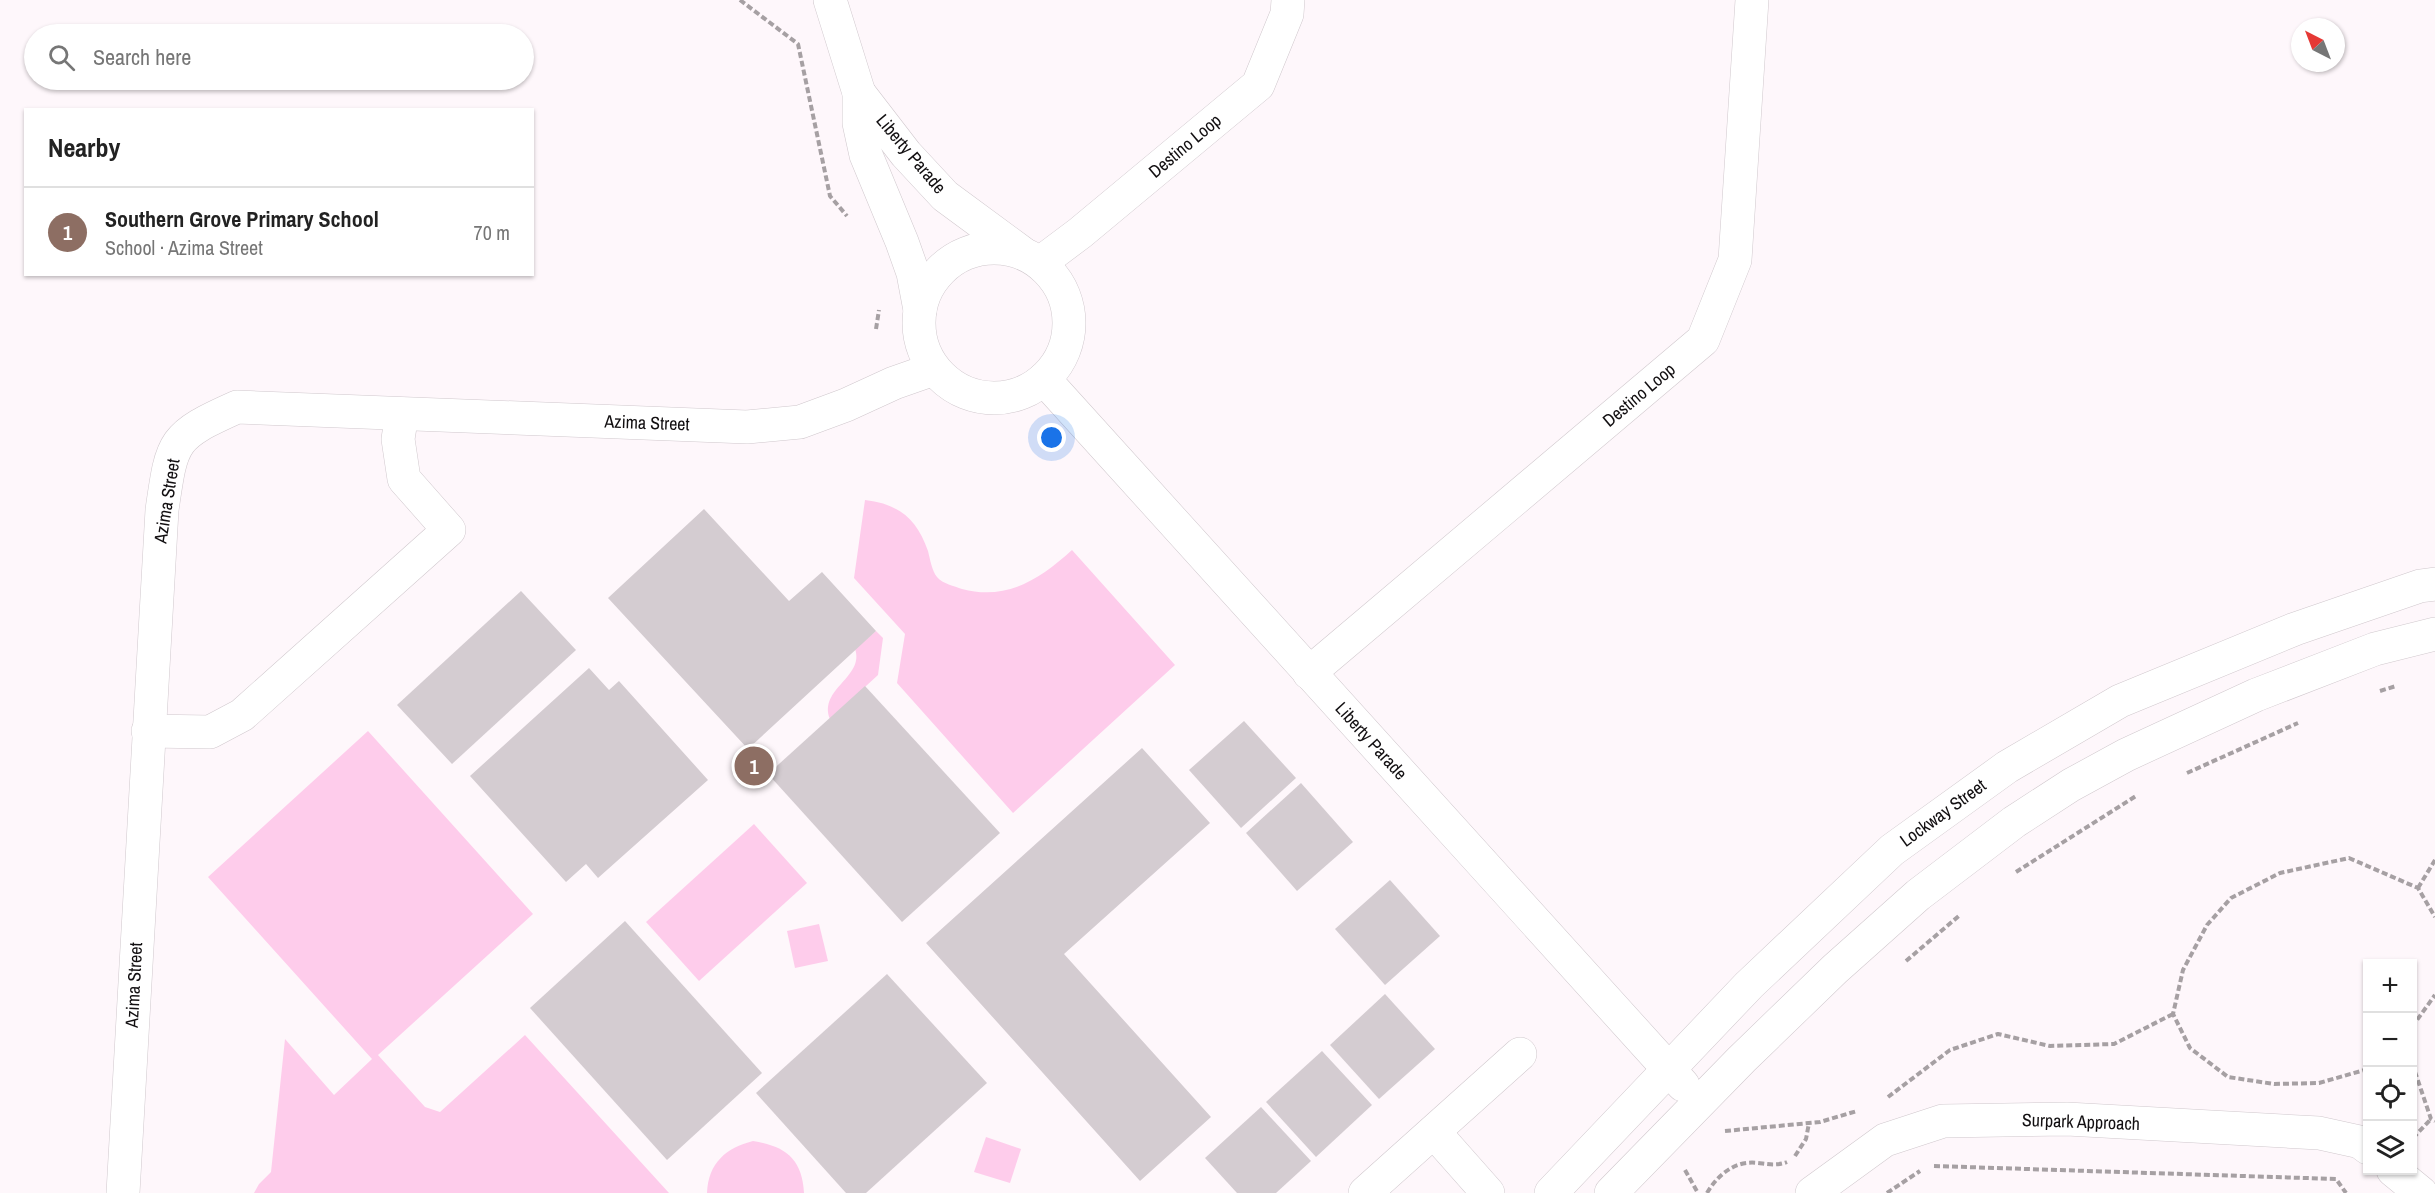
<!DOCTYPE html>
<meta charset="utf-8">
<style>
:root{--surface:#fff;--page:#f2f2f2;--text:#222;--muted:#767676;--line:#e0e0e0;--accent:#111827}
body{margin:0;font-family:"Archivo Narrow",sans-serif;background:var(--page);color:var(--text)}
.controls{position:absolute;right:18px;bottom:18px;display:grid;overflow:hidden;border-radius:0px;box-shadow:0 2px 4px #0004}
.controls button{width:54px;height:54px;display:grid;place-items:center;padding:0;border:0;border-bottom:2px solid var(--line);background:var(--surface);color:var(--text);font:30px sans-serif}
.compass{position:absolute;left:2291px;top:18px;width:54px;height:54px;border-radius:50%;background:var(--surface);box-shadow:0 2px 4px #0004;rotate:318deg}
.you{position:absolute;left:1052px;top:438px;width:21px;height:21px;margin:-15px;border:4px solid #fff;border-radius:50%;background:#1a73e8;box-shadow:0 0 0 9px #1a73e833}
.badge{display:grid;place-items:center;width:39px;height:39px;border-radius:50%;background:var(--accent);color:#fff;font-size:20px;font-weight:700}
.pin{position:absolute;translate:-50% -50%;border:3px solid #fff;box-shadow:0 2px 6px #0006}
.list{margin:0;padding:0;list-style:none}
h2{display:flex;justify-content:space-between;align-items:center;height:78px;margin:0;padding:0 24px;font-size:26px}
h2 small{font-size:20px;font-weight:400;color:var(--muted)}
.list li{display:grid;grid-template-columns:39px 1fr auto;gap:18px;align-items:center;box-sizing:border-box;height:90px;padding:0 24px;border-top:2px solid var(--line)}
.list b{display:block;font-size:22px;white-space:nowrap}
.list p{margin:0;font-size:20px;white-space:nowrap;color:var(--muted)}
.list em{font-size:20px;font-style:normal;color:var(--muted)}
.icon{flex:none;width:33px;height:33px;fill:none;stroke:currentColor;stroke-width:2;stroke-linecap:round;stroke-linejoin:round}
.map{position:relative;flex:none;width:2435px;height:1193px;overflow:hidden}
.search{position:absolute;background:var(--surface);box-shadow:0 2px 4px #0004;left:24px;top:24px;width:510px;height:66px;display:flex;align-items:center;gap:15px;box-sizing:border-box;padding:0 21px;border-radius:33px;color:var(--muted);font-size:22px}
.panel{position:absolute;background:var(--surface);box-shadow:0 2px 4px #0004;left:24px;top:108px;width:510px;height:168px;border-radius:0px}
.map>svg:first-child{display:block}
.green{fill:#fecceb}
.building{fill:#d4ccd1}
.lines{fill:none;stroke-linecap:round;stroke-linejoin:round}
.minor-casing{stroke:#d0c8cd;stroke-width:34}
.path{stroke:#a6a0a3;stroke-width:4;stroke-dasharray:6 3;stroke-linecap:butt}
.minor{stroke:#fff;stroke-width:33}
.labels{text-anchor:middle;stroke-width:6;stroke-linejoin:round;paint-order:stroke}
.street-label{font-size:18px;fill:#120f11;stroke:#fff}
</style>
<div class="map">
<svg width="2435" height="1193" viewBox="0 0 2435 1193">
<rect width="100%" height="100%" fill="#fef7fb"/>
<g class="green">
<path d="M865 500C899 504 917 519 928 551 930 559 932 571 937 577 943 584 954 586 962 589 1007 601 1040 579 1072 550L1175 665 1013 813 897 683 905 634 854 578Z"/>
<path d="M876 631 883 638 878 675 830 719C818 689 865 677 855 649Z"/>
<path d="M368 731 533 914 378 1055 425 1107 440 1112 525 1035 669 1193H254L259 1184 271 1172 285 1039 334 1095 372 1059 208 877Z"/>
<path d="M754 824 807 883 699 981 646 922Z"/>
<path d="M819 924 828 961 795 968 787 931Z"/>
<path d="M986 1137 1021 1149 1010 1183 974 1172Z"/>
<path d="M753 1141C786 1146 802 1159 804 1193H707C708 1163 726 1148 753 1141Z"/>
</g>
<g class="building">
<path d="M704 509 789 601 822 572 876 631 748 749 608 598Z"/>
<path d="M521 591 576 650 452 764 397 705Z"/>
<path d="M589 668 609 690 619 681 708 780 598 878 586 864 566 882 470 776Z"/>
<path d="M865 686 1000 833 902 922 768 774Z"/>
<path d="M1244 721 1296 778 1241 828 1189 770Z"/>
<path d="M1142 748 1210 823 1064 954 1211 1117 1140 1181 926 943Z"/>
<path d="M1301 783 1353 842 1297 891 1246 833Z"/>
<path d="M1390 880 1440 936 1385 985 1335 929Z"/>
<path d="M625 921 762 1073 667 1160 530 1008Z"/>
<path d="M887 974 987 1083 866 1193H846L756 1093Z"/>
<path d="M1385 994 1435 1049 1379 1099 1330 1045Z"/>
<path d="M1322 1051 1372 1105 1316 1157 1266 1102Z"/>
<path d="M1261 1107 1311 1161 1276 1193H1237L1205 1158Z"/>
</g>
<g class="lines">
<defs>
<g id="minor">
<path d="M830 0 859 93V123L866 155 902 242 913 273 920 310"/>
<path d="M859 93 906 154 945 196 1021 252"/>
<circle cx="994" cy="323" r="75"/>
<path d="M1040 263 1080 233 1258 85 1287 14 1288 0"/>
<path d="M1044 379 1683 1085"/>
<path d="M1309 673 1703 340 1735 260 1752 0"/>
<path d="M148 731 210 732 242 715 449 530 404 479 398 439 402 414"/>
<path d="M1434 1132 1488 1193"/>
<path d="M2393 1170 2421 1193"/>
<path d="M123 1193 162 510C172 440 172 436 237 407L747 427 800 422 846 405 894 383 934 369"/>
<path d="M1365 1193 1520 1054"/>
<path d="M1551 1193 1749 985 1892 850 2007 767 2120 701 2295 629 2420 586 2435 584"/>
<path d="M1611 1193 1742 1059 1835 969 1918 895 2014 822 2071 785 2126 755 2256 695 2375 649 2435 634"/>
<path d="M1812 1193 1885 1140 1943 1121 2067 1119 2319 1133 2360 1142 2368 1148"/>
</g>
</defs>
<use href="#minor" class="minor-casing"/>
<g class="path">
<path d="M740 0 798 44 830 196 847 216"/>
<path d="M876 329 879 310"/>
<path d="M2380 691 2396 686"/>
<path d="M2187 773 2298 723"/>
<path d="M2016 872 2136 796"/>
<path d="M2418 888 2435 860"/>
<path d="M1906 961 1960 915"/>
<path d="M2412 1027 2435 995"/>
<path d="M2412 1063 2431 1119 2435 1121"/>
<path d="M2368 1069 2319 1083 2274 1084 2228 1077 2190 1048 2173 1014 2183 970 2207 925 2231 898 2280 873 2349 858 2418 888 2435 917"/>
<path d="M1888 1097 1950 1050 1998 1034 2050 1046 2114 1044 2173 1014"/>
<path d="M1725 1131 1820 1122 1857 1111"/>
<path d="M2413 1138 2431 1119"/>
<path d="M1795 1156 1806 1139 1809 1123"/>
<path d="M1934 1166 2336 1179 2346 1193"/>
<path d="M1685 1170 1698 1193"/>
<path d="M1707 1193C1718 1174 1736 1160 1758 1163 1768 1164 1777 1166 1787 1162"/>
<path d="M1887 1193 1920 1171"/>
</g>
<use href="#minor" class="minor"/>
</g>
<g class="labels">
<g class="street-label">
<text transform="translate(1185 146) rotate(-40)" y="6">Destino Loop</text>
<text transform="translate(911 154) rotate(50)" y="6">Liberty Parade</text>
<text transform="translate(1639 395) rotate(-40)" y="6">Destino Loop</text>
<text transform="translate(647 423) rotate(2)" y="6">Azima Street</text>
<text transform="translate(167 501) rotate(-81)" y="6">Azima Street</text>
<text transform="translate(1371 741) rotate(48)" y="6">Liberty Parade</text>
<text transform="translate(1943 813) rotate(-36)" y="6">Lockway Street</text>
<text transform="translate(134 985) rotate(-87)" y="6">Azima Street</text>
<text transform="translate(2081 1122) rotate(2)" y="6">Surpark Approach</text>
</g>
</g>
</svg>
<div class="controls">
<button>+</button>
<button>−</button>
<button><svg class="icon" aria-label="locate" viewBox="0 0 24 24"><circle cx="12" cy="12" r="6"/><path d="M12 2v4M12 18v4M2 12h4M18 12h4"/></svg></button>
<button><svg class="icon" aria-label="layers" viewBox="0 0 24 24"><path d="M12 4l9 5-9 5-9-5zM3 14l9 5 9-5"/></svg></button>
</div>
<svg class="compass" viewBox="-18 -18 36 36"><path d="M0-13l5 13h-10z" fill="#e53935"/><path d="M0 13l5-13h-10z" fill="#767676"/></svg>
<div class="you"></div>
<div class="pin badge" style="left:754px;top:766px;background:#8d6e63">1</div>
<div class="search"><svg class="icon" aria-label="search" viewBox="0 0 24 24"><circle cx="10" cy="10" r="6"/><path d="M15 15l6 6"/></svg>Search here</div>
<section class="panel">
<h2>Nearby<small></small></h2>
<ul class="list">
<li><span class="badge" style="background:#8d6e63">1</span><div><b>Southern Grove Primary School</b><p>School · Azima Street</p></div><em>70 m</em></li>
</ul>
</section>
</div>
